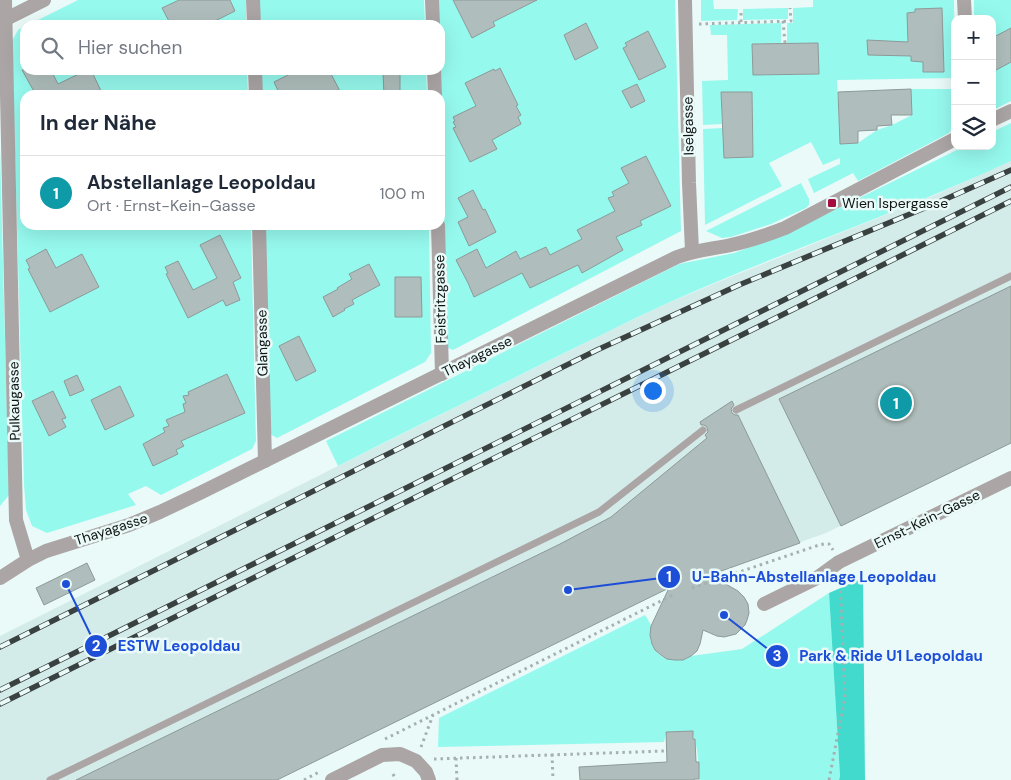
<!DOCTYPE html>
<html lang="de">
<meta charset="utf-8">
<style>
:root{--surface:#fff;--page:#f6f6f7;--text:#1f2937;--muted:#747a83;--line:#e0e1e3;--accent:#a50c40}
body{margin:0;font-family:"DM Sans",sans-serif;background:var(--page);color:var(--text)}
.controls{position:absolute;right:15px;top:15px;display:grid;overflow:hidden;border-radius:10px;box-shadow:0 5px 20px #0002}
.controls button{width:45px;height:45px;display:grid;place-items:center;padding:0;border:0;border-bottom:1px solid var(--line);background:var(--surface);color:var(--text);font:25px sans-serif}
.you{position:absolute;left:652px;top:390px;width:18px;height:18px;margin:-12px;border:4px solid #fff;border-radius:50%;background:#1a73e8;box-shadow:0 0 0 8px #1a73e833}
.badge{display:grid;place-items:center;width:32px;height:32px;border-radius:50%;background:var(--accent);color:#fff;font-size:16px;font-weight:700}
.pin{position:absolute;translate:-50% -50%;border:2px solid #fff;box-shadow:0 1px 5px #0006}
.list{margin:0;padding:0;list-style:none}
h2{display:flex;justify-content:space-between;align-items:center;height:65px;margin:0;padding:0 20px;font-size:21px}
h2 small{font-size:16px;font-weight:400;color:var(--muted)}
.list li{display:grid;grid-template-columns:32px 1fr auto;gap:15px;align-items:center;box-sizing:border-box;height:75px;padding:0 20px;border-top:1px solid var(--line)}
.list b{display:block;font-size:19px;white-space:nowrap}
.list p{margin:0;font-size:16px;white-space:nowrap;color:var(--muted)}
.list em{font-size:16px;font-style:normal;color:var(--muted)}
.icon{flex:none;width:28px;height:28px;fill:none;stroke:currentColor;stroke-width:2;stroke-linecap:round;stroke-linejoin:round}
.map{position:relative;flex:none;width:1011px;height:780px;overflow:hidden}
.search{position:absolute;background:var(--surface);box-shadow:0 5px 20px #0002;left:20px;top:20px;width:425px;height:55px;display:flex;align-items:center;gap:12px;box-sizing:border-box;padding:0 18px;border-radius:15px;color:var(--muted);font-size:19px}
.panel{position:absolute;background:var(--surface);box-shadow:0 5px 20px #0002;left:20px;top:90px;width:425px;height:140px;border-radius:15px}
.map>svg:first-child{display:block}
.built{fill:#d4ece9}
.green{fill:#96f9ee}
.forest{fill:#42dacc}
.building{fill:#afbebc;stroke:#8c9a98}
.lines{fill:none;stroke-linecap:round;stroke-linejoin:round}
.path{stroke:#a5b1b0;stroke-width:3;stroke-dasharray:2.5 4;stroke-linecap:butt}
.service{stroke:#aba5a5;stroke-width:7}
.minor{stroke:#aba5a5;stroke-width:14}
.rail-casing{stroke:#3a4241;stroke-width:5.5}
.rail{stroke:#eafaf8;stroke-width:4;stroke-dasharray:11;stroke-linecap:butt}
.poi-dot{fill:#a50c40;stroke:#eafaf8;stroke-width:2}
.labels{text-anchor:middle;stroke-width:5;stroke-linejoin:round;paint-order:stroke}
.street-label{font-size:14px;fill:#0e1312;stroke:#eafaf8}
.poi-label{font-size:14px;fill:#0e1312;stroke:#eafaf8;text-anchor:start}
.leader{fill:none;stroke:#1d4ed8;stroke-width:2}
.callout-dot{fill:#1d4ed8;stroke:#eafaf8;stroke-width:2}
.mark-label{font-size:15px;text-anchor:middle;font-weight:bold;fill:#fff}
.callout-label{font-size:15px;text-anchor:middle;font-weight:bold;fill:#1d4ed8;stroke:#eafaf8;stroke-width:5;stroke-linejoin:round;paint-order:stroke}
</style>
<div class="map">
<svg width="1011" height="780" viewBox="0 0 1011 780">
<rect width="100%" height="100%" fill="#eafaf8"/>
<path class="built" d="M1011 161V443L826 533 663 591 277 780H0V636L338 466 611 330 668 303 718 282 935 195Z"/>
<g class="green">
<path d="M78 0H246V25H28Z"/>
<path d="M260 0H424L425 25H260Z"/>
<path d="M438 0H675L681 231 453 350 446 347 440 25H439Z"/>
<path d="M701 0H713L714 9H738L737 20 701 21Z"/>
<path d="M813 0H954L955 78 837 80 840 144 858 143 877 130 892 125 912 115 911 89H955V125L949 133 858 181 853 173 814 193 808 179 840 164V158L823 165 811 142 769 163 782 186 705 225 703 129 723 128 724 158 753 157 752 92H721L722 124 703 125 702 81 728 80 727 35H711L710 25 781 23V43L752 44 753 75 819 74 818 43H787V23H793V8L813 7Z"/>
<path d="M974 0H1011V101L995 109 992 108V19H974Z"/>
<path d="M788 8V19L743 20V9Z"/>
<path d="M25 26V70H247L248 95H25V225H251L256 441 252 449 161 495 146 486 128 494 136 505 47 533 32 526 26 510 24 485 12 41 18 30Z"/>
<path d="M261 70H426L427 95H262Z"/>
<path d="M1011 123V161C899 213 782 252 670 302 624 323 579 346 534 368 469 401 403 433 338 466L326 441 679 264 734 253 788 233 965 146H992V132Z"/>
<path d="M0 147 9 495 0 506Z"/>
<path d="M801 183 809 199V205L806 208 771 224 731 237 722 238 706 231Z"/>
<path d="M265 225H429L431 353 425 362 277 438 270 434Z"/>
<path d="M829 593 840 776 839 780H699C699 764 698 747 692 731L666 732 664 742 438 747 439 718 645 615C647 618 650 622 651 626 652 631 650 636 651 642 657 660 675 664 691 656L742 649Z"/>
</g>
<path class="forest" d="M863 578 865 780H839L840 776 829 593Z"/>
<g class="building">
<path d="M179 0H230L235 11 207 25H171L162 8Z"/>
<path d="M453 0H537L493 22 495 26 472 38Z"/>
<path d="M942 8 944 72H923V62L911 61V56L868 55 867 40 908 42 907 13 915 12V9Z"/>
<path d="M586 23 598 48 575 60 564 35Z"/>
<path d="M1011 28V62L996 70 992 62V38Z"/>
<path d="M648 31 666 67 639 80 623 48 627 46 625 43Z"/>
<path d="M818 43 819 74 753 75 752 44Z"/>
<path d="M500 68 518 105 516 106 521 115 518 117 521 124 492 140 497 149 470 162 453 128 456 127 453 122 455 121 453 117 476 106 465 83 494 69 495 71Z"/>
<path d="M22 70H51L58 84 87 70H91L103 95H36Z"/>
<path d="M298 70H329L342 95H280L274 82Z"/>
<path d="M383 73H400V95H384Z"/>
<path d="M637 84 645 101 631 108 622 91Z"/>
<path d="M911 89 912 115H891L892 125 877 126V130L858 131V143L840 144 838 92Z"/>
<path d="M721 92H752L753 157 724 158Z"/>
<path d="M646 156 671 206 640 221 642 225 616 237 623 250 582 273 578 265 530 288 522 273 474 297 468 283 456 260 477 249 486 268 516 251 520 259 546 247 550 255 582 239 577 230 615 211 608 198 614 196 612 192 629 183 621 168Z"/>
<path d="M473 190 483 210 485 209 496 232 469 246 458 222 468 217 458 198Z"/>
<path d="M220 235 241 278 233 282 240 300 226 306 223 300 188 318 166 274 168 273 165 267 178 261 193 290 217 278 200 245Z"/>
<path d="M46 249 56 268 82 254 99 287 50 312 28 269 30 268 26 260Z"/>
<path d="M369 264 380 285 352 300 354 304 344 309 345 310 333 317 323 297 338 289 337 288 352 279 349 274Z"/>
<path d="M395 277H421L422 317H395Z"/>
<path d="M1011 286V443L841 526 779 399Z"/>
<path d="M299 336 316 371 296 381 279 346Z"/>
<path d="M227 374 245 413 181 441 184 446 176 450 178 454 153 466 143 444 165 432 163 428 169 426 166 420 185 412 183 404 186 403 183 396 189 395 188 392Z"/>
<path d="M77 375 84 390 70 396 64 381Z"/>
<path d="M120 386 134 416 105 430 91 400Z"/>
<path d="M53 391 66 418 62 419 66 427 49 436 32 401Z"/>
<path d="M732 401 734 405 731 409 732 413 735 415H738L800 543 710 575 738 591 744 597 748 604 749 613 747 620 745 625 736 634 724 637 717 636 703 630 700 644 697 651 691 656 683 660H675L667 659 661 655 655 650 652 644 650 635 651 626 669 588 277 780H76L560 544 611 517 707 438 705 435 708 432 707 427 704 425H701L700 422Z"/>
<path d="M87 563 95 580 44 605 36 588Z"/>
<path d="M693 731V739H695L696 762H699V779H694V780H580L579 767 667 762 666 732Z"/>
</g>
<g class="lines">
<g class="path">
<path d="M783 21 785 43"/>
<path d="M741 22V9"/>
<path d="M699 24 791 21 790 8"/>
<path d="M692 588 819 545 824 544H829L833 550"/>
<path d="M385 739 675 594"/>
<path d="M421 747 433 715"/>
<path d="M552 754 553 780"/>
<path d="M456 758 457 780"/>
<path d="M434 759 664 751"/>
<path d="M393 774 396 780"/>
<path d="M304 780 319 772"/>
<path d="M829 780 845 697 840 580"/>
</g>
<g class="service">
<path d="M736 410 1011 276"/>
<path d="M50 780 599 512 703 430"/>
</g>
<g class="minor">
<path d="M5 0 16 520 28 560"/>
<path d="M253 0 254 25"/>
<path d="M432 0 433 25"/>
<path d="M685 0 689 183 692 251"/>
<path d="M964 0 965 19"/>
<path d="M0 22 44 0"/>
<path d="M255 70 256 95"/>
<path d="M434 70 435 95"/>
<path d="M992 120 1011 111"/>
<path d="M259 225 265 461"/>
<path d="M438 225 442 374"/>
<path d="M0 578 28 560 46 551 129 525 160 512 202 492 677 257C696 250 712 249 731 245 750 241 767 235 785 228L955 139"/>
<path d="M764 604 817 578 839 562 1011 478"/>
<path d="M332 780 382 755 400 754 416 761 426 772 429 780"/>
</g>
<defs>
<g id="rail">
<path d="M0 647 597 350 739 285 939 202 1011 170"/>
<path d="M0 690 1011 187"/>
<path d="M0 704 1011 201"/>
</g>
</defs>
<use href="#rail" class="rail-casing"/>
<use href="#rail" class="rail"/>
</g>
<rect class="poi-dot" x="827" y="198" width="10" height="10" rx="2.5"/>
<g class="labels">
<g class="street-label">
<text transform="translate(688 126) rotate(-91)" y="5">Iselgasse</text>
<text transform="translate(440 299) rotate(-91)" y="5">Feistritzgasse</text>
<text transform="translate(262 343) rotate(-91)" y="5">Glangasse</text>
<text transform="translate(477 356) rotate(-26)" y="5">Thayagasse</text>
<text transform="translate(14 401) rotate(-91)" y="5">Pulkaugasse</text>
<text transform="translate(927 519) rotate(-26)" y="5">Ernst-Kein-Gasse</text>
<text transform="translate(111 529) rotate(-18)" y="5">Thayagasse</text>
</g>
<g class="poi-label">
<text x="842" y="208">Wien Ispergasse</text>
</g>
</g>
<path class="leader" d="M568 590L669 577M66 584L96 646M724 615L777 656"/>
<g class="callout-dot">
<circle cx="568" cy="590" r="5"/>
<circle cx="66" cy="584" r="5"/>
<circle cx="724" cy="615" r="5"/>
<circle cx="669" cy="577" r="12"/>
<circle cx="96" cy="646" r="12"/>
<circle cx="777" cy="656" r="12"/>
</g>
<g class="mark-label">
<text x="669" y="582">1</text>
<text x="96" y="651">2</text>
<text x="777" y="661">3</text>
</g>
<g class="callout-label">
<text x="814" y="582">U-Bahn-Abstellanlage Leopoldau</text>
<text x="179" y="651">ESTW Leopoldau</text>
<text x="891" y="661">Park &amp; Ride U1 Leopoldau</text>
</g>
</svg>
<div class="controls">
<button>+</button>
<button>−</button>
<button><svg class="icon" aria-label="layers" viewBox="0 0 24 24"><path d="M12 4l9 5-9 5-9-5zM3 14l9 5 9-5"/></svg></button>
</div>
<div class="you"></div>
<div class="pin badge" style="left:896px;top:403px;background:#0f9aa8">1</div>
<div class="search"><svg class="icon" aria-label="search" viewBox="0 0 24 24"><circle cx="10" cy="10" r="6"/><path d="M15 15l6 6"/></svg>Hier suchen</div>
<section class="panel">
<h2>In der Nähe<small></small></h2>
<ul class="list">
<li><span class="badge" style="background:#0f9aa8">1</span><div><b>Abstellanlage Leopoldau</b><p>Ort · Ernst-Kein-Gasse</p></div><em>100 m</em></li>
</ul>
</section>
</div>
